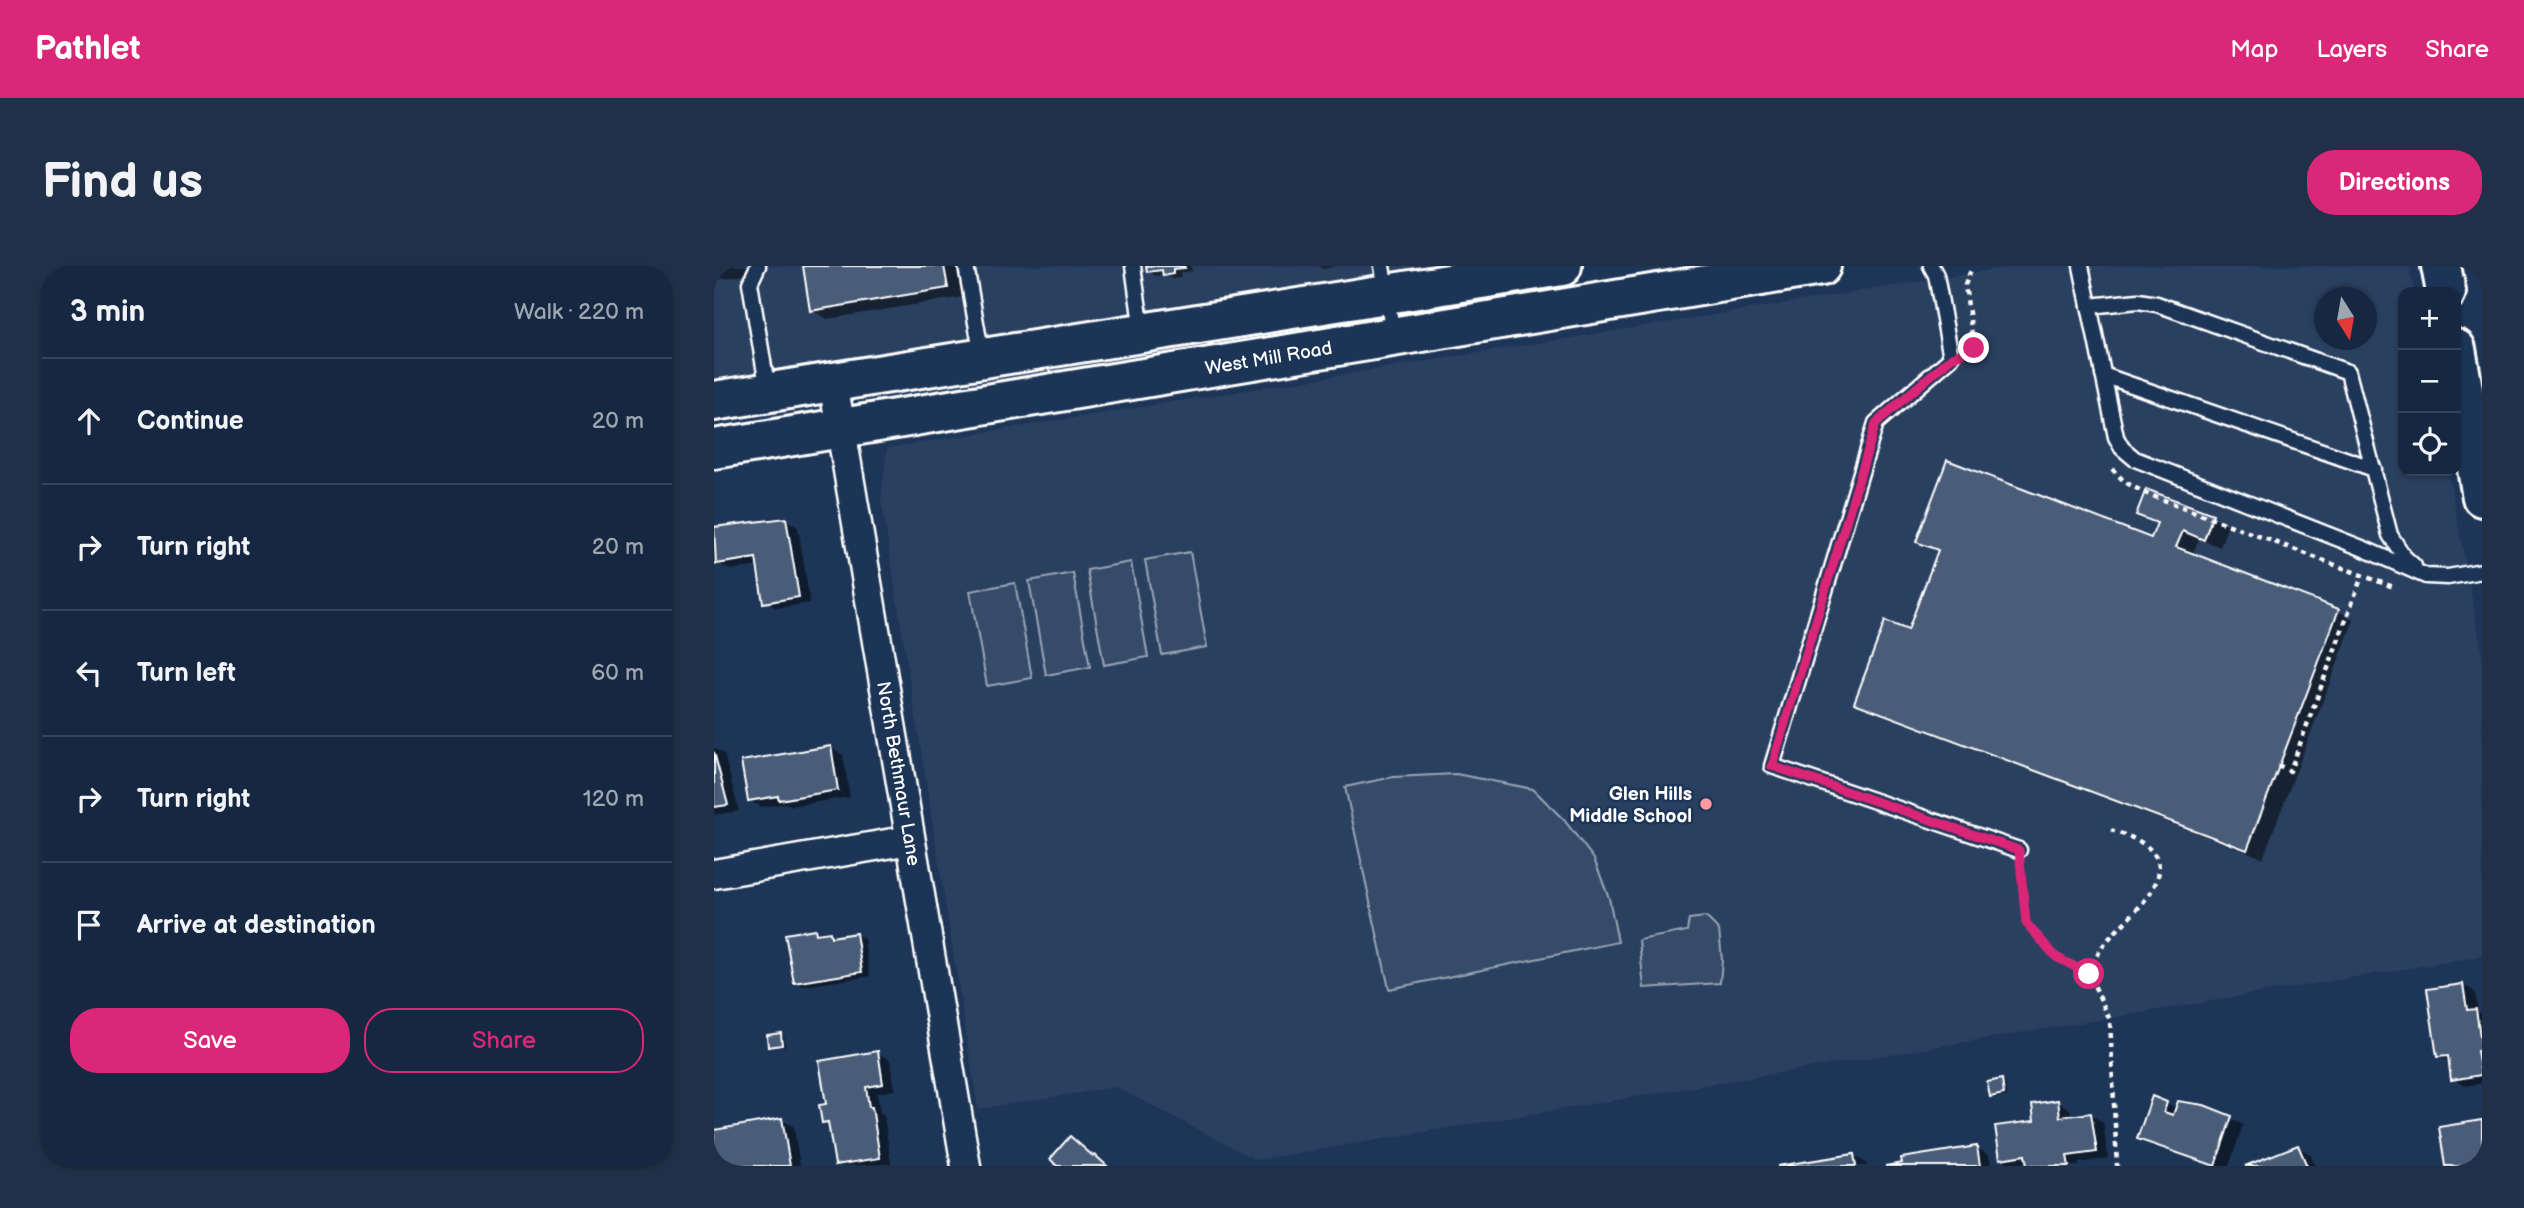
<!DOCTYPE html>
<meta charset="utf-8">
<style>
:root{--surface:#162841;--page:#1f3048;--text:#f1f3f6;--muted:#9ea6b1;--line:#35445a;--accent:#db2777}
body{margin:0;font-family:"Balsamiq Sans",sans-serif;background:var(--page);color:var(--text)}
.controls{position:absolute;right:21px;top:21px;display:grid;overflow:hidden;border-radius:14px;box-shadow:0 2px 5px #0004}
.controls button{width:63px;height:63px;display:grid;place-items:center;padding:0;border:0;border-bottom:2px solid var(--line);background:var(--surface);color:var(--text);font:35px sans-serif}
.compass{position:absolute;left:1600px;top:21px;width:63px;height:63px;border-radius:50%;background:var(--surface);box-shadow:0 2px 5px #0004;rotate:169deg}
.stop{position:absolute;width:21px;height:21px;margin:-16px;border:5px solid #db2777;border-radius:50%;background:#fff}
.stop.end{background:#db2777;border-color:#fff;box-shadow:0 2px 7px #0008}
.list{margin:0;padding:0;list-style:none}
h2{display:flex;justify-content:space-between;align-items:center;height:91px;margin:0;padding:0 28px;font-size:30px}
h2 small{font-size:23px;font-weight:400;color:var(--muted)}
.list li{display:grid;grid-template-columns:46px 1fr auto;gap:21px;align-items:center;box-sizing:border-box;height:126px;padding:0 28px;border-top:2px solid var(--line)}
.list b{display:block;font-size:26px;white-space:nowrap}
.list em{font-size:23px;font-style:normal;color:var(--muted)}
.actions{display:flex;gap:14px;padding:21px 28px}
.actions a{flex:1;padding:16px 0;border:2px solid var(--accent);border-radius:28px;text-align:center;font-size:24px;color:var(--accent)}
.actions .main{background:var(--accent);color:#fff}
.icon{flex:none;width:38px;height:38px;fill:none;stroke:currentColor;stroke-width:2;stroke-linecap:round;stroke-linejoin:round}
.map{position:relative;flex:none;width:1768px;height:900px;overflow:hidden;border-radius:28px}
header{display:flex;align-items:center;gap:42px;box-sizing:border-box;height:98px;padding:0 35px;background:var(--accent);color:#fff}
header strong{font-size:33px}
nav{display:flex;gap:38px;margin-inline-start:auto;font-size:24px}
.intro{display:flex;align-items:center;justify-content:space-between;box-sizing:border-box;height:168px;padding:0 42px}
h1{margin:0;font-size:49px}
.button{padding:18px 32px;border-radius:28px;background:var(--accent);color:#fff;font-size:24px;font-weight:700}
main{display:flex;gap:42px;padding:0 42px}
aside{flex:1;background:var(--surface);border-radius:28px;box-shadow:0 2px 5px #0004}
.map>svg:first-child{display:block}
.built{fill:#2a4161;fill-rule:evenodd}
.green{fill:#364b69;stroke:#9aa5b4;stroke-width:2}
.shadow{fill:#0007}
.building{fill:#4a5d79;stroke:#fff;stroke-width:2}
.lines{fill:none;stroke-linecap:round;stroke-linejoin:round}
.lane-casing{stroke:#fff;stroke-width:19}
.street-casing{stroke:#fff;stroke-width:33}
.secondary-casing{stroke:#fff;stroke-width:44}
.path{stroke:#fff;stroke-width:4.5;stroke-dasharray:5 5;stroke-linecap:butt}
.lane{stroke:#1d3557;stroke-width:14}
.street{stroke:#1d3557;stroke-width:28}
.secondary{stroke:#1d3557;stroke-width:38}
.route{stroke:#db2777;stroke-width:9}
.poi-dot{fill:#ff9aa2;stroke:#1d3557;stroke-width:2.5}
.labels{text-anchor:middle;stroke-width:5;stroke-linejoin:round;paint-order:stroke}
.street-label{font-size:19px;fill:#fff;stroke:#1d3557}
.poi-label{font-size:19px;font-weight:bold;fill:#fff;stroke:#1d3557;text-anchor:end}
</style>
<header>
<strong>Pathlet</strong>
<nav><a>Map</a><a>Layers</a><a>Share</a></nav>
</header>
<div class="intro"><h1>Find us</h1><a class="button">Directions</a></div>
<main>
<aside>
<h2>3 min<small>Walk · 220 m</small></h2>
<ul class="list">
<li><svg class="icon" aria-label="ahead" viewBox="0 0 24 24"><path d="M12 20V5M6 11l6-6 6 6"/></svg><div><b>Continue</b></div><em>20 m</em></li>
<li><svg class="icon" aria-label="right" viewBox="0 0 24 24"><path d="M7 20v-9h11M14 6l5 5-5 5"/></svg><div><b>Turn right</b></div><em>20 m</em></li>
<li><svg class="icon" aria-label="left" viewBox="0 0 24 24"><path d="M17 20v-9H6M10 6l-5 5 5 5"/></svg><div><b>Turn left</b></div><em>60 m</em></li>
<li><svg class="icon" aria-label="right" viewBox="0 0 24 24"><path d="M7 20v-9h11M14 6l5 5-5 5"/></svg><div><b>Turn right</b></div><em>120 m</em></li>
<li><svg class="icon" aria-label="arrive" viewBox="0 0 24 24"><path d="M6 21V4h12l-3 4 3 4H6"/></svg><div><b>Arrive at destination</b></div></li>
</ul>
<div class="actions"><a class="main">Save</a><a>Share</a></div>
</aside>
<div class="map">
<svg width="1768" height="900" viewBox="0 0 1768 900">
<rect width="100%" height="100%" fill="#1d3557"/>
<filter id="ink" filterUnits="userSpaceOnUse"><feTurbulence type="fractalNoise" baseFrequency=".0143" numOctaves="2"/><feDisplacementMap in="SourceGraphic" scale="14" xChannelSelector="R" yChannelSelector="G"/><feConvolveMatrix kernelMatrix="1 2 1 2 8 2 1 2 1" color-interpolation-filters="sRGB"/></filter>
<g filter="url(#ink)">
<g class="built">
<path d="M0 0H740L0 120Z"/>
<path d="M1303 0H1695L1700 26H1689V205H1734L1768 386V690L543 894 402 821 264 843 167 233 173 182ZM1610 32H1652V74H1610Z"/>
</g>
<g class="green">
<path d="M476 286 493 381 448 389 431 294Z"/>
<path d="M417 296 434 391 390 399 373 304Z"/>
<path d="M359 307 376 401 332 409 315 315Z"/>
<path d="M301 317 318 412 273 420 256 325Z"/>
<path d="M742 508 819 523 850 554 880 593 895 632 904 676 675 723 631 521 679 511Z"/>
<path d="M992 651 1005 664 1008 694 1006 717 930 722 925 674 973 665 975 653Z"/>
</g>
<g class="shadow">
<path d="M0 0H52L53 5 0 14Z"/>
<path d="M90 0H244L249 31 113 53 98 44Z"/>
<path d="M433 0H477L478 5 466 7 467 12 459 13 450 8 442 10 434 5Z"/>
<path d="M604 0H624L609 3Z"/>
<path d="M1433 225 1498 250 1514 259 1506 281 1485 273 1478 289 1624 345 1640 354 1549 592 1158 445 1142 436 1195 366 1226 286 1204 275 1438 274 1444 258 1424 248Z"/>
<path d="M72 254 84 261 96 337 63 342 51 335 45 300 16 304 4 297 0 263Z"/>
<path d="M0 482 10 488 25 545 0 549Z"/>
<path d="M117 482 129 489 136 531 78 540 72 537 47 541 35 534Z"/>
<path d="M101 665 108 669 116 668 123 671 142 668 150 673 156 710 90 720 82 716Z"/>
<path d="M1749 719 1761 726 1764 746 1768 748V817L1751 820 1739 813 1736 797 1725 790Z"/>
<path d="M66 768 70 770 71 780 59 782 56 780Z"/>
<path d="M164 787 176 794 181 824 163 827 166 847 170 849 177 898 127 900 123 898 117 860 109 856 114 840Z"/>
<path d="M1287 815 1291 817 1293 830 1281 832 1277 830Z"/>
<path d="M1344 836 1356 843 1357 851 1377 849 1389 856 1394 892 1365 897V900H1315L1314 897 1299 899 1287 892Z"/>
<path d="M1452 837 1463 843 1517 852 1529 859 1515 900H1498L1437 879 1425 872Z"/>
<path d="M68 854 80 861 86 900H0V865Z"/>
<path d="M1584 881 1596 888 1601 900H1536Z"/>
<path d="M1263 882 1275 889 1277 900H1182Z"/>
<path d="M1140 890 1152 897 1153 900H1074Z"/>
</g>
<g class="building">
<path d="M89 0H230L234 22 96 45Z"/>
<path d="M432 0H470L471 2 459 3V8L449 10 448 4 433 6Z"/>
<path d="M1233 194 1437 272 1443 257 1422 249 1432 223 1499 248 1490 274 1469 265 1462 281 1625 343 1533 584 1140 437 1171 355 1194 364 1224 284 1202 276Z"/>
<path d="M72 252 85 331 49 337 42 292 2 298 0 261Z"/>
<path d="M117 480 124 524 65 534 64 530 34 535 27 495Z"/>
<path d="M0 486 14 539 0 541Z"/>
<path d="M101 663 102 668 116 666 117 671 142 667 148 706 80 717 71 668Z"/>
<path d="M1749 718 1753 744 1762 743 1768 784 1763 785 1767 809 1737 814 1734 790 1723 791 1713 723Z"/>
<path d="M67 767 68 779 54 781 53 769Z"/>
<path d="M164 785 169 818 152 821 155 841H158L166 892 121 899 114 856 108 857 105 839 112 838 105 795Z"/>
<path d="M1288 813 1290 828 1276 831 1273 816Z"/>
<path d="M1438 830 1453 836 1450 846 1459 849 1464 835 1490 839 1518 850 1501 900 1423 873Z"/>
<path d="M1344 834 1346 851 1377 847 1383 886 1353 890 1355 900H1313L1311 889 1286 893 1281 860 1320 855 1318 838Z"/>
<path d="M68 852 76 900H0V864Z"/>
<path d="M1768 854V900H1731L1725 861Z"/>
<path d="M356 870 379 890 381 889 393 900H343L336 893Z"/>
<path d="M1584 879 1593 900H1531Z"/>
<path d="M1263 880 1266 900H1171L1188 897 1187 892Z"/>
<path d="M1140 888 1142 900H1063Z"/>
</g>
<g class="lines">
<defs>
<g id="lane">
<path d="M44 0 36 17 54 125"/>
<path d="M252 0 268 91"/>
<path d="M419 0 428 65"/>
<path d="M668 0 679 69"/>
<path d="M1217 0 1222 9 1237 92 1162 157 1058 500 1305 584"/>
<path d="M1367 0 1402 171 1408 182 1421 193 1648 282 1712 310 1734 311 1768 305"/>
<path d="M1375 40 1424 35 1443 38 1634 106 1676 269 1690 291 1700 300"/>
<path d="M1389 109 1660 203"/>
</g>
<g id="street">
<path id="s1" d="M119 116 252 900"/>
<path d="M0 608 196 574"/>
</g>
<g id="secondary">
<path d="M1727 0 1732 26"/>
<path d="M1742 83 1768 231"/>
<path d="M0 135 848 0"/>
<path id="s2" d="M0 183 1107 0"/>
</g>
</defs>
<use href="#lane" class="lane-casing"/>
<use href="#street" class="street-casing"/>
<use href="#secondary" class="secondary-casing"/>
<g class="path">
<path d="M1254 85 1260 82 1251 19 1257 4"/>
<path d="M1398 203 1411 216 1431 227 1682 322"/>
<path d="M1564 499 1576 505 1648 310"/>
<path d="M1307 603 1312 657 1342 690 1375 708 1396 754 1403 900"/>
<path d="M1375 708C1379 700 1382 691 1387 683 1403 657 1478 609 1428 577 1419 571 1407 568 1397 564"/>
</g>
<use href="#lane" class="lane"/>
<use href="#street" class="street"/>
<use href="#secondary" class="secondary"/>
</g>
</g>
<g class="lines" filter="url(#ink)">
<path class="route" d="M1260 82 1237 92 1162 157 1058 500 1305 584 1312 657 1342 691 1375 708"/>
</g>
<circle class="poi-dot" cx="992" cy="538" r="7"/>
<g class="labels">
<g class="street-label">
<text dy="7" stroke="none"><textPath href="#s2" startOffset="562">West Mill Road</textPath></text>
<text dy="7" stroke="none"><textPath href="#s1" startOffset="397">North Bethmaur Lane</textPath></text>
</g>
<g class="poi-label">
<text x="978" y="534">Glen Hills<tspan x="978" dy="22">Middle School</tspan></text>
</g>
</g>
</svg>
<div class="controls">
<button>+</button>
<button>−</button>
<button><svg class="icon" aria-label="locate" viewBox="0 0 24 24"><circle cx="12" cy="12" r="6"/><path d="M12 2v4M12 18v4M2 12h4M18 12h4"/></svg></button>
</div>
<svg class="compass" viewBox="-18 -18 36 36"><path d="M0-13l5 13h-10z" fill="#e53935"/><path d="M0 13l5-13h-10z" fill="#9ea6b1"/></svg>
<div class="stop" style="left:1375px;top:708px"></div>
<div class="stop end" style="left:1260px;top:82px"></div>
</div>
</main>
